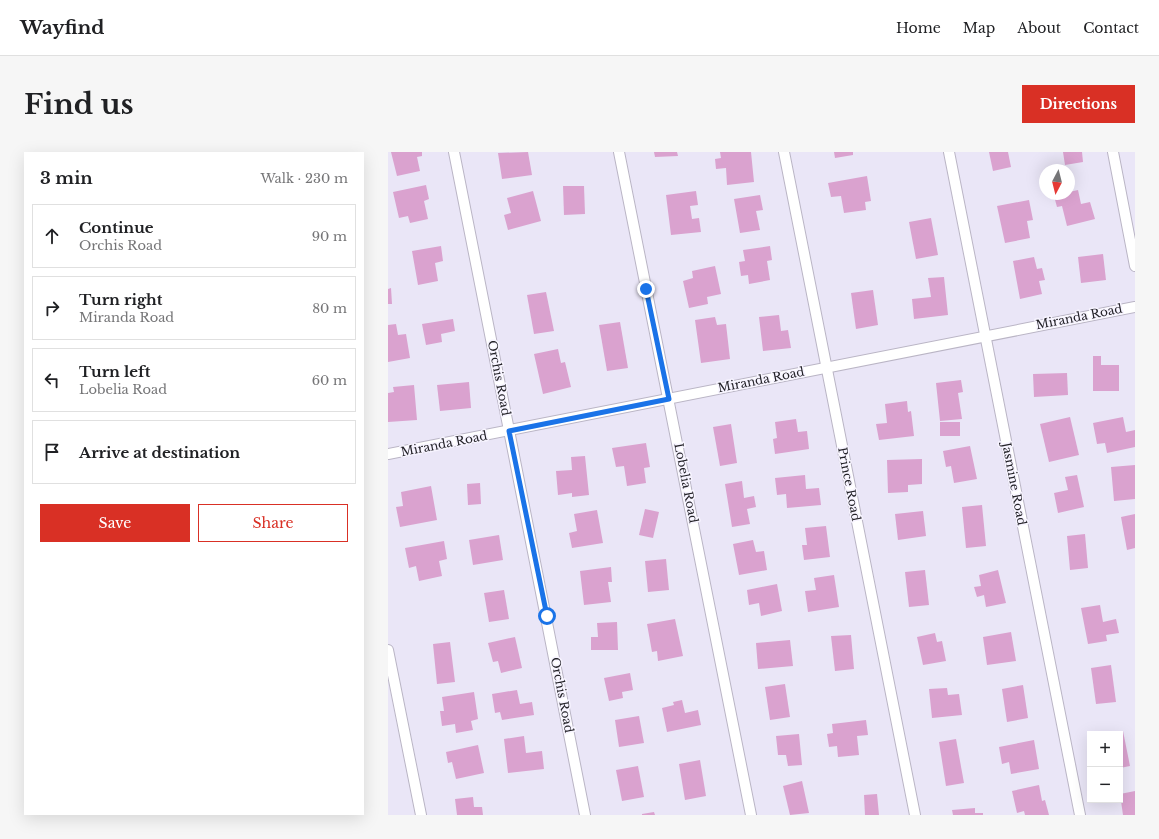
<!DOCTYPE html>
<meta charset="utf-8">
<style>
:root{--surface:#fff;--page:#f6f6f6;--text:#202124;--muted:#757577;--line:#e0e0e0;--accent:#d93025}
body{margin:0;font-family:"Libre Baskerville",serif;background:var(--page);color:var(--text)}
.controls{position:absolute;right:12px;bottom:12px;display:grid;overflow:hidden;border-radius:0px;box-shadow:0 4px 16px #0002}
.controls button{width:36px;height:36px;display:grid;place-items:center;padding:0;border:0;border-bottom:1px solid var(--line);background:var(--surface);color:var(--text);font:20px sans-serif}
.compass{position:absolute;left:651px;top:12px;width:36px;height:36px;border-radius:50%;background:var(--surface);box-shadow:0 4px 16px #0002;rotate:187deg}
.stop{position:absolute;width:12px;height:12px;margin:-9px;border:3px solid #1a73e8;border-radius:50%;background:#fff}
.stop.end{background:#1a73e8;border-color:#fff;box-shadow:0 1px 4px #0008}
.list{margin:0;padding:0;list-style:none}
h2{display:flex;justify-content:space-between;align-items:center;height:52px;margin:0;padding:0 16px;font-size:17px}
h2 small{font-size:13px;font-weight:400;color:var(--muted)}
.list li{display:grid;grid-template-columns:26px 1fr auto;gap:12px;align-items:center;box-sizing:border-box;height:64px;margin:0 8px 8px;padding:0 8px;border:1px solid var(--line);border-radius:0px}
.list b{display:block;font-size:15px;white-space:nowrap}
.list p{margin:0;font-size:13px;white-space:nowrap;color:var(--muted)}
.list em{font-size:13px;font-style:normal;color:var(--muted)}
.actions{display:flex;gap:8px;padding:12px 16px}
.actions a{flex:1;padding:9px 0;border:1px solid var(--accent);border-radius:0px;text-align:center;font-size:14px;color:var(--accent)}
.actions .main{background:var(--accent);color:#fff}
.icon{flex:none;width:22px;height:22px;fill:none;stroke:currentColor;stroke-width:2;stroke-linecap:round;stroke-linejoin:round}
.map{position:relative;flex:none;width:747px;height:663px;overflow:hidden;border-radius:0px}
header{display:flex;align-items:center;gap:24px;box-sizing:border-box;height:56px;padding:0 20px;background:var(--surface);border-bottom:1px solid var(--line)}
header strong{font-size:19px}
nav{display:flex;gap:22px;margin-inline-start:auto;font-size:14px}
.intro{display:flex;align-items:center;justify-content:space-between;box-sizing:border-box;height:96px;padding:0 24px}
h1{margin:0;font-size:28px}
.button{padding:10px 18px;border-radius:0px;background:var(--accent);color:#fff;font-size:14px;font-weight:700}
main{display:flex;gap:24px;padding:0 24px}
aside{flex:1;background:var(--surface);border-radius:0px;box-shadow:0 4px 16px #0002}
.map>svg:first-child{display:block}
.building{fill:#daa2cf}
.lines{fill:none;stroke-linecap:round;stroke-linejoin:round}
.minor-casing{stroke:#bab5c5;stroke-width:12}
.minor{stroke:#fff;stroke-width:10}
.route{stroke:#1a73e8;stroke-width:5}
.labels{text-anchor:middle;stroke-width:3;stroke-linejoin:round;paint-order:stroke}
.street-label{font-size:12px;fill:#242329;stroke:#f7f4ff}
</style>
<header>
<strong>Wayfind</strong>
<nav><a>Home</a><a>Map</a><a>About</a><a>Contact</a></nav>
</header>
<div class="intro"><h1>Find us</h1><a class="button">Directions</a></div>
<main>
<aside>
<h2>3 min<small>Walk · 230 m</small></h2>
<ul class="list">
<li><svg class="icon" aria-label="ahead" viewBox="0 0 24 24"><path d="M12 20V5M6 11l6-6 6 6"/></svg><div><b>Continue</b><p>Orchis Road</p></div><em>90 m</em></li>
<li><svg class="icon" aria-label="right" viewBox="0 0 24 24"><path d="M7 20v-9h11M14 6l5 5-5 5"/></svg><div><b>Turn right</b><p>Miranda Road</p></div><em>80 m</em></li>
<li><svg class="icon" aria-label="left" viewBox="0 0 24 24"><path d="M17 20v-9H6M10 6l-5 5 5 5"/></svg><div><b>Turn left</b><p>Lobelia Road</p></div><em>60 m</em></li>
<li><svg class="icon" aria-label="arrive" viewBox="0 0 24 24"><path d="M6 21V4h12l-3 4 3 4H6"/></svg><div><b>Arrive at destination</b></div></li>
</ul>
<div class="actions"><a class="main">Save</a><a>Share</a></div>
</aside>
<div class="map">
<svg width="747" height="663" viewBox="0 0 747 663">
<rect width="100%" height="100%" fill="#eae6f7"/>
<g class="building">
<path d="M3 0H34V4L29 5 32 19 9 24Z"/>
<path d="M140 0 144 23 114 27 110 1Z"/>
<path d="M266 0H289L290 4 267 5Z"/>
<path d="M332 0H363L366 30 339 33 338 16 328 17 327 7 333 6Z"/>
<path d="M446 0H465V3L447 6Z"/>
<path d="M601 0H620L623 15 605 19Z"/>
<path d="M675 0H694L695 10 677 13Z"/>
<path d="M479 24 483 49 477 50 478 58 456 61 453 44 443 45 440 31Z"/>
<path d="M38 33 41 47 36 49 40 67 22 71 20 64 11 66 5 40Z"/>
<path d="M175 34H196L197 62 176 63Z"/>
<path d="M690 38 693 52 702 50 707 67 679 74 674 54 669 55 666 44 681 42V40Z"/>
<path d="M145 39 153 69 120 78 116 63 123 61 119 46Z"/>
<path d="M308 39 310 53 302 54 304 67 311 66 313 80 283 83 278 43Z"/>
<path d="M372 43 375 58 368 59 372 78 352 81 346 47Z"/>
<path d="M641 48 645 68 639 69 642 86 617 91 609 54Z"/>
<path d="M543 66 550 103 528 107 521 70Z"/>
<path d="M53 94 55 109 47 111 50 129 30 133 24 99Z"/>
<path d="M382 94 384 108 379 109 382 128 361 132 360 123 353 124 351 110 357 109 355 98Z"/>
<path d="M715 102 718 128 693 131 690 105Z"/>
<path d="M646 105 649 117 654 116 657 128 651 129 654 142 632 147 625 109Z"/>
<path d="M327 114 333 142 319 145 320 152 301 156 295 129 305 126 304 119Z"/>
<path d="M556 125 560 163 526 167 524 147 543 145 540 126Z"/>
<path d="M3 136 4 152H0V137Z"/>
<path d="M485 138 490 173 468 177 463 141Z"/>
<path d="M158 140 166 179 146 182 139 143Z"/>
<path d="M391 163 393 179 400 178 403 196 375 199 371 165Z"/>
<path d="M327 165 329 173 338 172 342 207 313 211 307 168Z"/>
<path d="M65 167 67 179 53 182 54 190 38 193 34 172Z"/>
<path d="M232 170 240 216 219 219 211 173Z"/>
<path d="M8 172 10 183 18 182 22 206 0 210V173Z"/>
<path d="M170 197 173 211 177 210 183 235 155 242 146 202Z"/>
<path d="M705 204H713V213H731V239H705Z"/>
<path d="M679 221 680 243 646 245 645 222Z"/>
<path d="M573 228 575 240 570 241 574 267 552 269 548 231Z"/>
<path d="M81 230 83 256 52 259 49 233Z"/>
<path d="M26 233 29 268 0 270V241L6 240 5 235Z"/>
<path d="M519 249 520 260 523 259 526 284 491 288 488 272 499 271 497 252Z"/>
<path d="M682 265 691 303 661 310 652 272Z"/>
<path d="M735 265 738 280 747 278V295L719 301 717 291 709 292 705 271Z"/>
<path d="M408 267 410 280 419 279 421 297 387 302 385 287 389 286 387 270Z"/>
<rect x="552" y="270" width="20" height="14"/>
<path d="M343 272 349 311 332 314 325 275Z"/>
<path d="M258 291 262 315 256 316 258 331 239 334 236 314 228 315 224 296Z"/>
<path d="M582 294 589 327 566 331 563 314 558 315 555 299Z"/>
<path d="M197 304 201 343 184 345V341L170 343 168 319 184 318 183 305Z"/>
<path d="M534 307V332L520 333V340L500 341 499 308Z"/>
<path d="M747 313V347L726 349 723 315Z"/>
<path d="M417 323 418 337 431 336 433 353 399 356 398 342 389 343 387 326Z"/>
<path d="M689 323 696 355 670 361 666 341 680 338 677 325Z"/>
<path d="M354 329 356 346 366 344 368 355 359 357 362 372 344 375 337 332Z"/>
<path d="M92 331 93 352 80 353 79 332Z"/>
<path d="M43 334 49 368 12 375 8 355 15 354 13 340Z"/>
<path d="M594 353 598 394 578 396 574 355Z"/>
<path d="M257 357 271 360 265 386 251 383Z"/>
<path d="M209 358 215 391 184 396 181 381 189 379 186 362Z"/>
<path d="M535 359 538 384 510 388 507 362Z"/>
<path d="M747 362V396L739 398 733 365Z"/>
<path d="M438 374 442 405 416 408 414 393H419L417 376Z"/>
<path d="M697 382 700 416 682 418 679 384Z"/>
<path d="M111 383 115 408 85 413 81 388Z"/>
<path d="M365 388 368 400 376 399 379 418 351 423 345 392Z"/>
<path d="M56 389 59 407 51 409 54 424 31 429 28 414 21 416 17 396Z"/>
<path d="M278 407 281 438 260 440 257 409Z"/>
<path d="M223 415 224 430H220L223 450 196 453 192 419Z"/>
<path d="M537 418 541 453 521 455 517 420Z"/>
<path d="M610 418 618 451 598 455 596 443 589 445 586 435 593 434 591 423Z"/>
<path d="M446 423 451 455 420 460 417 439 428 438 426 426Z"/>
<path d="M389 432 394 459 373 464 371 451 361 453 359 438Z"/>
<path d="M116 438 121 467 101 470 96 441Z"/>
<path d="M712 453 715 470 728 467 731 481 718 483 719 489 700 492 693 456Z"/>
<path d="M287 467 295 504 270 509 269 499 264 500 259 472Z"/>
<path d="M229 470 230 498H203V485H210L209 471Z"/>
<path d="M623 480 628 509 599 513 595 485Z"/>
<path d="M547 481 549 490 554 489 558 509 535 513 529 485Z"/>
<path d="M463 483 466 517 447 519 443 484Z"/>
<path d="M127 485 134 516 113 521 110 509 105 510 100 491Z"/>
<path d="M402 488 405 514 370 517 368 491Z"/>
<path d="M62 490 67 530 49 532 45 492Z"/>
<path d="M723 513 728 550 708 552 703 516Z"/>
<path d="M242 521 245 538 234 540 235 546 221 549 216 526Z"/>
<path d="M397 532 402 565 382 568 377 535Z"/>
<path d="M635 533 640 566 619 570 614 537Z"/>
<path d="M559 536 560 543 571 542 574 563 544 566 541 537Z"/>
<path d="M129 538 132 552 144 550 146 563 114 568 112 560 107 561 104 542Z"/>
<path d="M86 540 90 567 83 569 85 578 68 581 67 572 54 574 52 559H56L54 545Z"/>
<path d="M294 548 297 561 310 558 313 573 279 580 274 556 286 553 285 550Z"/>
<path d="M251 564 256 591 231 595 227 568Z"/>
<path d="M478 568 480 583 469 584 471 603 450 605 449 594 441 595 439 582 445 581 444 572Z"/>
<path d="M735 579 742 614 732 616V582L724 581Z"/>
<path d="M411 582 414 613 400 614 398 603H390L388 584Z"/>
<path d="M136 584 138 601 154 599 156 617 120 621 116 587Z"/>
<path d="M568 587 576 631 558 634 551 590Z"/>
<path d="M646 588 651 617 623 622 621 610 614 612 611 595Z"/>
<path d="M90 593 96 621 68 627 64 610 60 611 58 600Z"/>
<path d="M312 608 318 644 297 648 291 612Z"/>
<path d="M250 614 256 645 234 649 228 618Z"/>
<path d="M414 629 421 661 402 663 395 634Z"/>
<path d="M651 633 654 649 657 648 661 663H637L636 659 629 661 624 639Z"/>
<path d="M747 639V663H735L732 642Z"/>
<path d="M489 642 491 663H477L476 643Z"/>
<path d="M85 645 86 655H94L95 663H69L67 647Z"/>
<path d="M587 656V661H595V663H565L564 658Z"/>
<path d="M266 660 267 663H254V662Z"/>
</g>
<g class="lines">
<defs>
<g id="minor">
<path d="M66 0 197 663"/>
<path d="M231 0 363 663"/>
<path d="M396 0 527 663"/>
<path d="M561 0 692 663"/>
<path d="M725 0 747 114"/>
<path d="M0 302 747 155"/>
<path d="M0 498 33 663"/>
</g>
</defs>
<use href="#minor" class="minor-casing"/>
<use href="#minor" class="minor"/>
</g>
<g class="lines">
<path class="route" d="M159 464 121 279 281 247 258 137"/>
</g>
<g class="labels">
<g class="street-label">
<text transform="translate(691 165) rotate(-11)" y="4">Miranda Road</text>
<text transform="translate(111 226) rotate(79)" y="4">Orchis Road</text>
<text transform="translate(373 228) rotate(-11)" y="4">Miranda Road</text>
<text transform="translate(56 292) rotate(-11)" y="4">Miranda Road</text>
<text transform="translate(298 331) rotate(79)" y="4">Lobelia Road</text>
<text transform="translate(461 332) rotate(79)" y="4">Prince Road</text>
<text transform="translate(626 332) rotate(79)" y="4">Jasmine Road</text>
<text transform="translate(174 543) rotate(79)" y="4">Orchis Road</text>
</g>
</g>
</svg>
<div class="controls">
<button>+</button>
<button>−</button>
</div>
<svg class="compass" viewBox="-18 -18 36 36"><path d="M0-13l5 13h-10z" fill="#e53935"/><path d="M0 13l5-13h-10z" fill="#757577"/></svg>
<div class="stop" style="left:159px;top:464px"></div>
<div class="stop end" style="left:258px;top:137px"></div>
</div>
</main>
